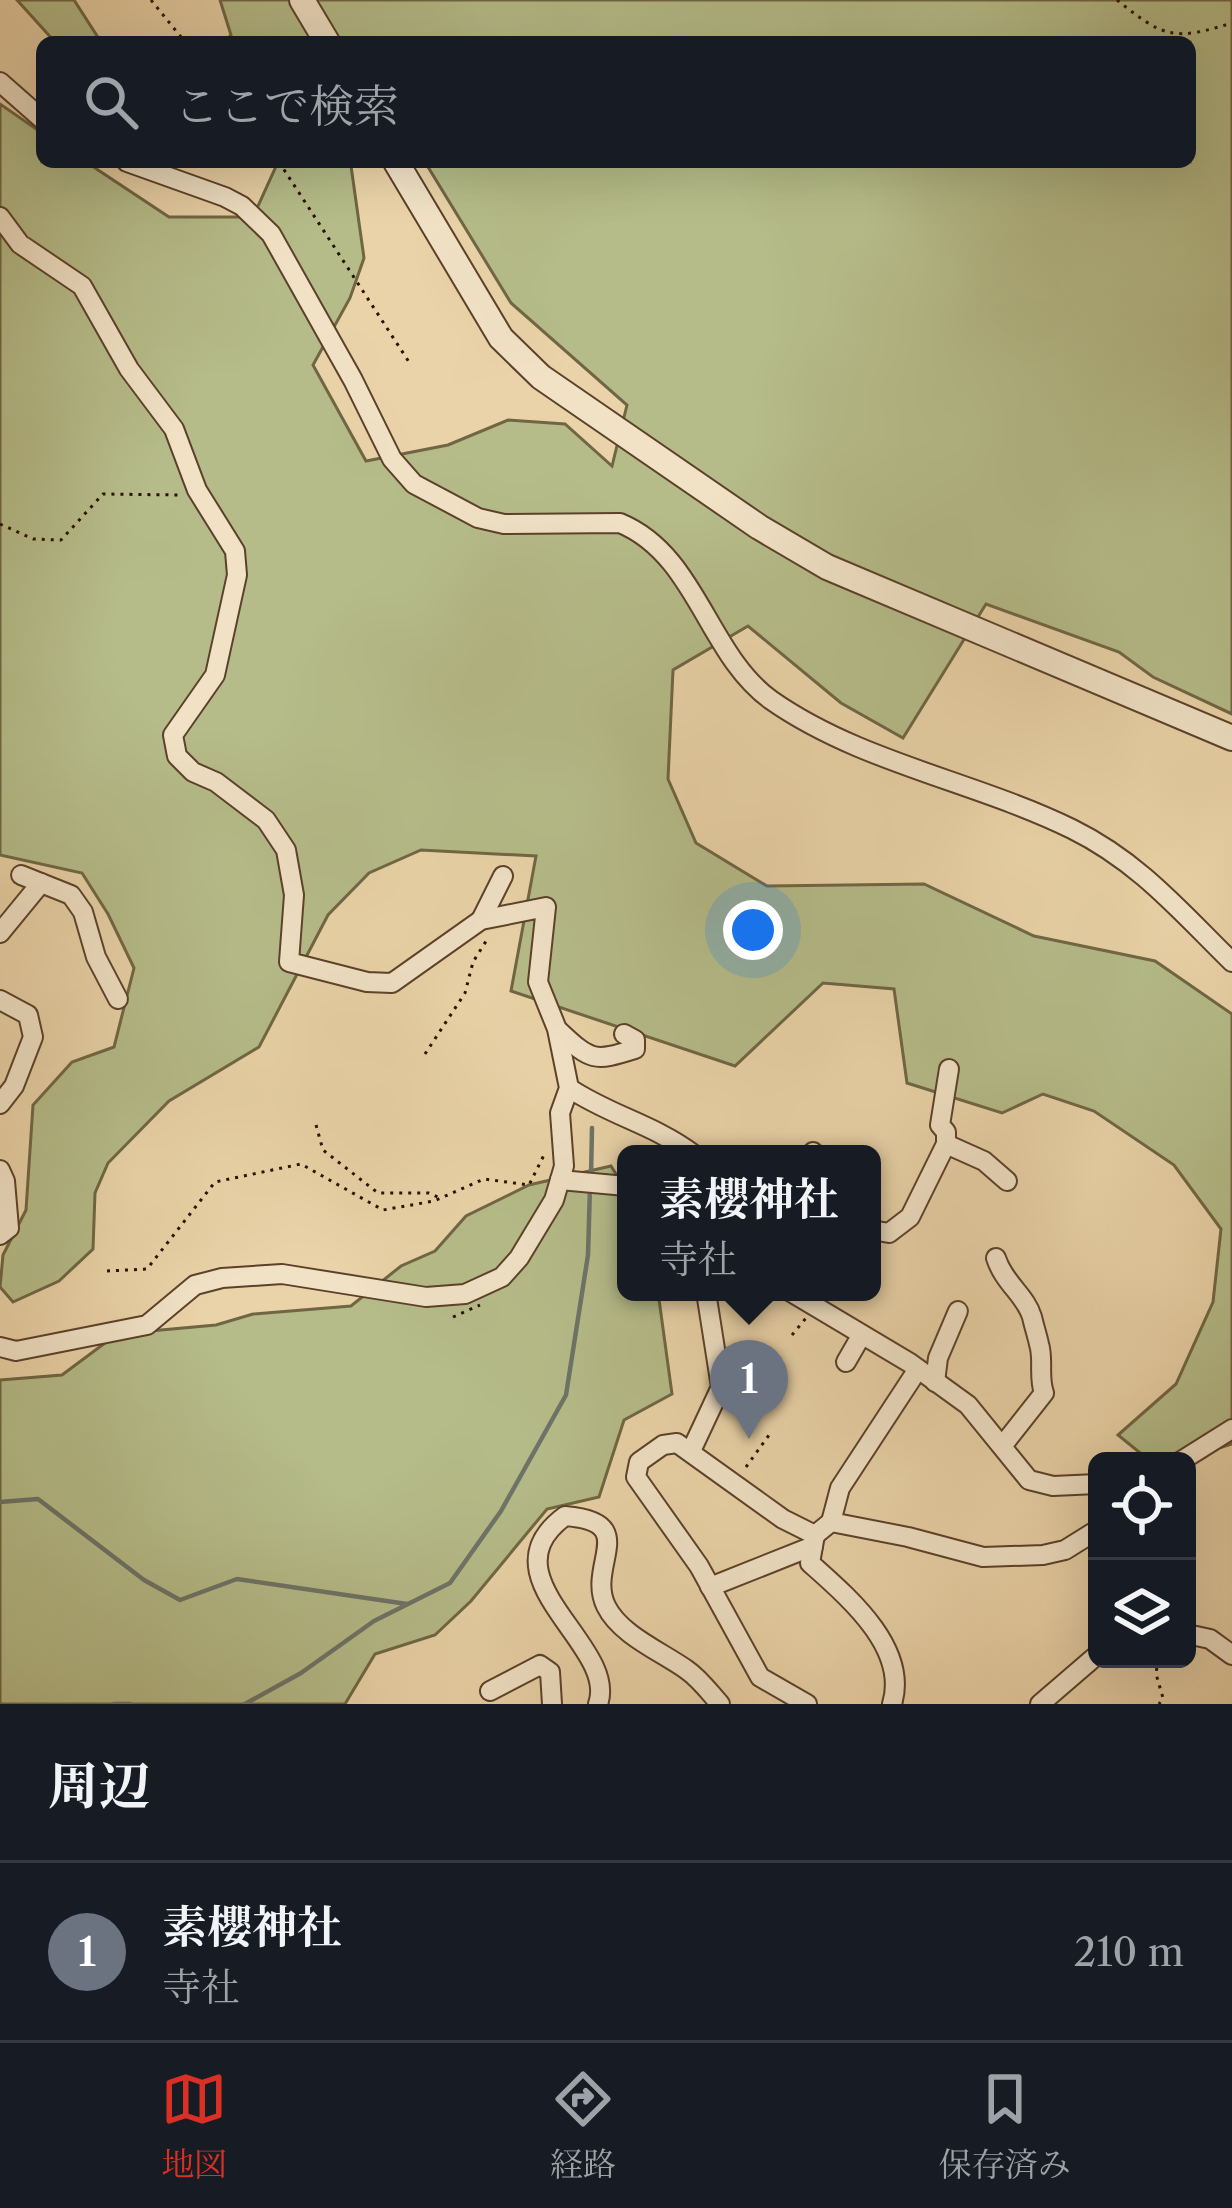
<!DOCTYPE html>
<html lang="ja">
<meta charset="utf-8">
<style>
:root{--surface:#171b24;--page:#20242c;--text:#f1f3f6;--muted:#9ea1a6;--line:#363941;--accent:#d93025}
body{margin:0;font-family:"Libre Caslon Text","Noto Serif JP",serif;background:var(--page);color:var(--text)}
.controls{position:absolute;right:36px;bottom:36px;display:grid;overflow:hidden;border-radius:18px;box-shadow:0 12px 48px #0002}
.controls button{width:108px;height:108px;display:grid;place-items:center;padding:0;border:0;border-bottom:3px solid var(--line);background:var(--surface);color:var(--text);font:60px sans-serif}
.you{position:absolute;left:753px;top:930px;width:42px;height:42px;margin:-30px;border:9px solid #fff;border-radius:50%;background:#1a73e8;box-shadow:0 0 0 18px #1a73e833}
.badge{display:grid;place-items:center;width:78px;height:78px;border-radius:50%;background:var(--accent);color:#fff;font-size:39px;font-weight:700}
.pin{position:absolute;translate:-50% -99px;filter:drop-shadow(0 3px 6px #0008)}
.pin::after{content:'';position:absolute;top:63px;width:42px;height:36px;background:inherit;clip-path:polygon(0 0,100% 0,50% 100%)}
.popup{position:absolute;left:617px;top:1145px;width:264px;height:156px;box-sizing:border-box;display:grid;place-content:center;border-radius:18px;background:var(--surface);filter:drop-shadow(0 3px 9px #0005);font-size:39px;white-space:nowrap;color:var(--muted)}
.popup b{font-size:45px;color:var(--text)}
.popup::after{content:'';position:absolute;left:50%;top:100%;margin-left:-24px;border:24px solid transparent;border-top-color:var(--surface)}
.list{margin:0;padding:0;list-style:none}
h2{display:flex;justify-content:space-between;align-items:center;height:156px;margin:0;padding:0 48px;font-size:51px}
h2 small{font-size:39px;font-weight:400;color:var(--muted)}
.list li{display:grid;grid-template-columns:78px 1fr auto;gap:36px;align-items:center;box-sizing:border-box;height:180px;padding:0 48px;border-top:3px solid var(--line)}
.list b{display:block;font-size:45px;white-space:nowrap}
.list p{margin:0;font-size:39px;white-space:nowrap;color:var(--muted)}
.list em{font-size:39px;font-style:normal;color:var(--muted)}
.icon{flex:none;width:66px;height:66px;fill:none;stroke:currentColor;stroke-width:2;stroke-linecap:round;stroke-linejoin:round}
.map{position:relative;flex:none;width:1232px;height:1704px;overflow:hidden}
.search{position:absolute;background:var(--surface);box-shadow:0 12px 48px #0002;left:36px;right:36px;top:36px;height:132px;display:flex;align-items:center;gap:30px;box-sizing:border-box;padding:0 42px;border-radius:18px;color:var(--muted);font-size:45px}
.sheet{height:336px;background:var(--surface)}
nav{display:flex;justify-content:space-around;align-items:center;box-sizing:border-box;height:168px;border-top:3px solid var(--line);background:var(--surface);font-size:33px;color:var(--muted)}
nav a{display:grid;justify-items:center;gap:6px}
nav .on{color:var(--accent)}
.map>svg:first-child{display:block}
.green{fill:#b5bc89;stroke:#706644;stroke-width:3}
.lines{fill:none;stroke-linecap:round;stroke-linejoin:round}
.stream{stroke:#6d7468;stroke-width:4.5}
.minor-casing{stroke:#5c412a;stroke-width:22}
.tertiary-casing{stroke:#5c412a;stroke-width:28}
.path{stroke:#2c1000;stroke-width:3;stroke-dasharray:3 6;stroke-linecap:butt}
.minor{stroke:#f1e2c6;stroke-width:18}
.tertiary{stroke:#f1e2c6;stroke-width:24}
</style>
<div class="map">
<svg width="1232" height="1704" viewBox="0 0 1232 1704">
<rect width="100%" height="100%" fill="#ead3a8"/>
<filter id="stains"><feTurbulence type="fractalNoise" baseFrequency=".00167" numOctaves="4"/><feColorMatrix values="0 0 0 0 .2 0 0 0 0 .09 0 0 0 0 .02 0 0 0 .5 -.17"/></filter>
<radialGradient id="worn" r=".72"><stop offset=".6" stop-color="#630" stop-opacity="0"/><stop offset="1" stop-color="#630" stop-opacity=".3"/></radialGradient>
<g class="green">
<path d="M17 0H74L101 42H55Z"/>
<path d="M220 0H1232V714L1153 677 1119 652 986 604 903 738 841 703 748 626 673 670 668 779 696 843 767 886 924 884 1034 936 1155 961 1232 1014V1444L1178 1461H1150L1118 1435 1176 1384 1213 1302 1221 1229 1174 1165 1094 1111 1043 1094 1002 1113 907 1083 894 989 823 983 735 1066 511 991 536 856 421 850 369 873 328 915 259 1047 169 1101 108 1163 95 1193 93 1249 59 1281 13 1302 0 1287 3 1255 26 1210 33 1105 72 1062 114 1047 134 968 108 914 82 873 0 855V104L42 133V162H86L169 217H253L278 162H356L351 166 364 258 350 298 313 365 366 461 448 445 508 420 565 424 612 466 627 405 511 303 425 162H1190V42H224L231 35Z"/>
<path d="M611 1166 626 1190V1292H658L672 1394 624 1420 599 1497 547 1509 471 1601 435 1635 375 1654 345 1704H0V1380L62 1375 117 1334 216 1325 253 1314 351 1306 401 1266 435 1251 466 1216 529 1185Z"/>
</g>
<g class="lines">
<g class="stream">
<path d="M591 1176 592 1128"/>
<path d="M0 1502 38 1499 144 1580 180 1600 237 1579 407 1604"/>
<path d="M114 1704H130"/>
<path d="M245 1704 301 1673 374 1621 450 1583 501 1511 566 1395 588 1255 590 1187"/>
</g>
<defs>
<g id="minor">
<path d="M0 82 42 119"/>
<path d="M127 162 225 197 242 206 271 234 353 380 392 459 414 484 478 518 504 524 620 523C697 555 707 654 771 700 861 763 974 781 1072 829 1139 862 1180 911 1232 962"/>
<path d="M0 217 20 244 82 286 129 369 174 429 197 490 235 551 237 575 215 675 173 735 177 756 193 772 216 782 266 820 286 850 294 895 289 962 367 982 392 983 481 920 546 907 538 982 557 1029 569 1088 560 1113 564 1166 554 1200 519 1258 502 1277 465 1294 426 1297 282 1274 222 1278 195 1285 147 1325 16 1351 0 1347"/>
<path d="M21 875 71 895 83 912 96 957 118 999"/>
<path d="M481 920 503 876"/>
<path d="M0 933 41 883"/>
<path d="M0 1000 28 1015 33 1037 14 1086 0 1104"/>
<path d="M559 1031C591 1061 594 1062 635 1049V1040L624 1034"/>
<path d="M569 1088C609 1115 655 1125 693 1154"/>
<path d="M946 1144V1132L940 1125 949 1069"/>
<path d="M813 1152V1154"/>
<path d="M0 1170 5 1181 9 1228 0 1235"/>
<path d="M560 1180 626 1186"/>
<path d="M872 1230 889 1233 910 1217 946 1144 984 1161 1007 1181"/>
<path d="M996 1258C1004 1283 1026 1296 1032 1317 1034 1326 1037 1335 1039 1344 1044 1360 1038 1376 1044 1393L1003 1445"/>
<path d="M791 1292 910 1363 968 1405 1029 1480 1053 1486 1097 1484"/>
<path d="M846 1362 861 1336"/>
<path d="M935 1382 938 1358 958 1311"/>
<path d="M691 1451 721 1387 706 1292"/>
<path d="M1181 1461 1232 1429"/>
<path d="M831 1522 840 1488 918 1369"/>
<path d="M815 1535 810 1563C848 1597 909 1648 892 1704"/>
<path d="M710 1587 813 1546"/>
<path d="M1187 1634 1210 1639 1232 1655"/>
<path d="M490 1691 540 1665 550 1672 552 1704"/>
<path d="M598 1704C619 1645 481 1578 565 1516 642 1522 586 1565 606 1606 620 1635 662 1652 687 1670 700 1679 710 1693 720 1704"/>
<path d="M807 1704 760 1677 699 1566 636 1477 639 1462 663 1445 677 1443 783 1519 815 1535 831 1522 908 1537 983 1557 1043 1555 1065 1550 1097 1530"/>
<path d="M1040 1704 1097 1655"/>
</g>
<g id="tertiary">
<path d="M302 0 327 42"/>
<path d="M396 162 501 338 541 377 759 527 827 567 1232 738"/>
</g>
</defs>
<use href="#minor" class="minor-casing"/>
<use href="#tertiary" class="tertiary-casing"/>
<g class="path">
<path d="M151 0 185 42"/>
<path d="M1117 0C1164 38 1174 41 1232 23"/>
<path d="M279 162 409 362"/>
<path d="M0 524 33 539 61 540 103 494 178 495"/>
<path d="M425 1054 465 993 473 962 488 938"/>
<path d="M316 1125 323 1150 378 1193H429L440 1198"/>
<path d="M107 1271 147 1269 215 1182 301 1164 383 1210 434 1201 484 1179 529 1185 545 1153"/>
<path d="M453 1317 480 1305"/>
<path d="M792 1335 806 1318"/>
<path d="M746 1467 769 1435"/>
<path d="M1158 1659 1156 1674 1163 1698 1159 1704"/>
</g>
<use href="#minor" class="minor"/>
<use href="#tertiary" class="tertiary"/>
</g>
<rect width="100%" height="100%" filter="url(#stains)"/>
<rect width="100%" height="100%" fill="url(#worn)"/>
</svg>
<div class="controls">
<button><svg class="icon" aria-label="locate" viewBox="0 0 24 24"><circle cx="12" cy="12" r="6"/><path d="M12 2v4M12 18v4M2 12h4M18 12h4"/></svg></button>
<button><svg class="icon" aria-label="layers" viewBox="0 0 24 24"><path d="M12 4l9 5-9 5-9-5zM3 14l9 5 9-5"/></svg></button>
</div>
<div class="you"></div>
<div class="pin badge" style="left:749px;top:1439px;background:#6b7280">1</div>
<div class="popup"><b>素櫻神社</b>寺社</div>
<div class="search"><svg class="icon" aria-label="search" viewBox="0 0 24 24"><circle cx="10" cy="10" r="6"/><path d="M15 15l6 6"/></svg>ここで検索</div>
</div>
<section class="sheet">
<h2>周辺<small></small></h2>
<ul class="list">
<li><span class="badge" style="background:#6b7280">1</span><div><b>素櫻神社</b><p>寺社</p></div><em>210 m</em></li>
</ul>
</section>
<nav>
<a class="on"><svg class="icon" aria-label="map" viewBox="0 0 24 24"><path d="M3 6l6-2 6 2 6-2v14l-6 2-6-2-6 2zM9 4v14M15 6v14"/></svg>地図</a>
<a><svg class="icon" aria-label="directions" viewBox="0 0 24 24"><path d="M12 3l9 9-9 9-9-9zM9 14v-3h6M13 9l2 2-2 2"/></svg>経路</a>
<a><svg class="icon" aria-label="saved" viewBox="0 0 24 24"><path d="M7 4h10v16l-5-4-5 4z"/></svg>保存済み</a>
</nav>
